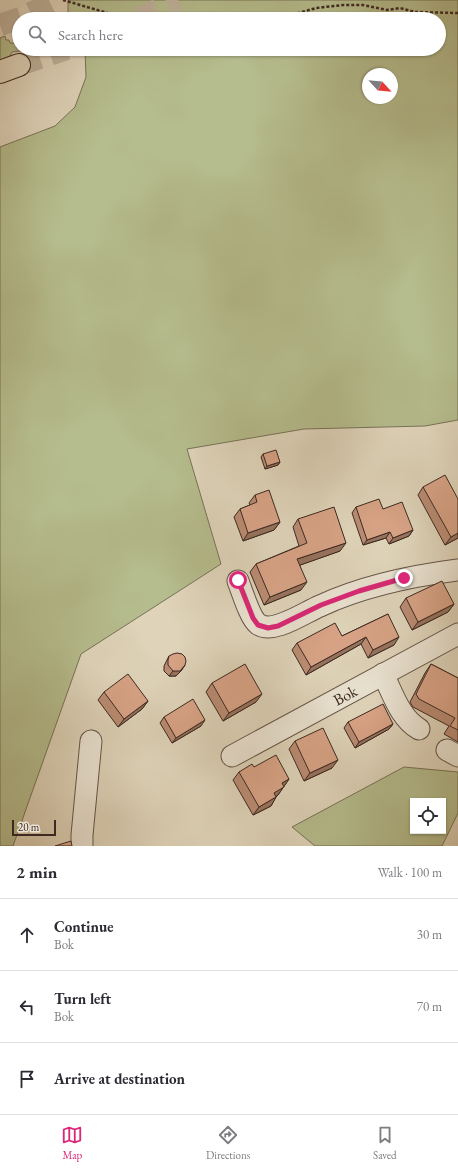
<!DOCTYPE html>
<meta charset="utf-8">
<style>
:root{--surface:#fff;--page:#f2f2f3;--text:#2b2b33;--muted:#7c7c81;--line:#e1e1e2;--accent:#db2777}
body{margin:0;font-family:"EB Garamond",serif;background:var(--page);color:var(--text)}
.controls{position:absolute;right:12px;bottom:12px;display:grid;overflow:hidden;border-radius:0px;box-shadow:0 1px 3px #0004}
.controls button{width:36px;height:36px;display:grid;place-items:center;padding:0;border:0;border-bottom:1px solid var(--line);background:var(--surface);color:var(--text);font:20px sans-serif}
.compass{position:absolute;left:362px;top:68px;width:36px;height:36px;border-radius:50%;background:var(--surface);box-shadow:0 1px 3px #0004;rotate:116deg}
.scale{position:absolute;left:12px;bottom:10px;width:44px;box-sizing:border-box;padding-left:4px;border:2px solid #3c2922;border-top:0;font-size:11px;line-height:14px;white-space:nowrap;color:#3c2922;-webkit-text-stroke:3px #eae3d2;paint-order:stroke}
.stop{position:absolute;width:12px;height:12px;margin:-9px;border:3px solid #db2777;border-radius:50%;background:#fff}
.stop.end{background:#db2777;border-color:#fff;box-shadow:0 1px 4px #0008}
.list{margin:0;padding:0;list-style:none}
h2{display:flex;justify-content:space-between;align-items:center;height:52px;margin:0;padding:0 16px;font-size:17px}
h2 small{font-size:13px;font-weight:400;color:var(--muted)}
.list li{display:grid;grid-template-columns:26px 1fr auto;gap:12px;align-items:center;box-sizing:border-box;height:72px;padding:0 16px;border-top:1px solid var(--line)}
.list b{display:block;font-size:15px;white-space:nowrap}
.list p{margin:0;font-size:13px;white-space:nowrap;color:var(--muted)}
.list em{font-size:13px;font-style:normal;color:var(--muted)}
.icon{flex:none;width:22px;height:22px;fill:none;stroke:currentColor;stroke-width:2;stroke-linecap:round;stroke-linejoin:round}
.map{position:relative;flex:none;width:458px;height:846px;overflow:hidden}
.search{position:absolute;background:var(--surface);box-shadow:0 1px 3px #0004;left:12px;right:12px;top:12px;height:44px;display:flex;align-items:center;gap:10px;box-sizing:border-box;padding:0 14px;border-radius:22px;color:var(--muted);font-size:15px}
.sheet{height:268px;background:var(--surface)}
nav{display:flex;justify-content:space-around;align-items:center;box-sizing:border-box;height:56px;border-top:1px solid var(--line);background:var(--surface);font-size:11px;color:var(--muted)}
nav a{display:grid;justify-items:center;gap:2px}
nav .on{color:var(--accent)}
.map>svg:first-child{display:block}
.green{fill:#b5bc8d;stroke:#787258;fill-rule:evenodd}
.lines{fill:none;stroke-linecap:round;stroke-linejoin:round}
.highway-tunnel{stroke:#beb29c;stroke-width:22;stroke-dasharray:22 11;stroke-linecap:butt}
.minor-casing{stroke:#655448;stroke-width:23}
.highway-casing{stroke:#3c2922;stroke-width:24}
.path{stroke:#3c2922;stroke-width:2.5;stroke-dasharray:3 2;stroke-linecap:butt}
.minor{stroke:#eae3d2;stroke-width:21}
.highway{stroke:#dfd4ba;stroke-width:22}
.wall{fill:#ba8c73;stroke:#3c2922}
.shaded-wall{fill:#97725e;stroke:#3c2922}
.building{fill:#d8a386;stroke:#3c2922}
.route{stroke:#db2777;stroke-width:5}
.labels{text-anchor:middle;stroke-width:3;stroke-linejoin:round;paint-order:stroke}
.street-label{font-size:16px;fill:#3c2922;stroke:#eae3d2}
</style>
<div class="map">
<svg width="458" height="846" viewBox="0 0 458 846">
<rect width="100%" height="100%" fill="#dfd4ba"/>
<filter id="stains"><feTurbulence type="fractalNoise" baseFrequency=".005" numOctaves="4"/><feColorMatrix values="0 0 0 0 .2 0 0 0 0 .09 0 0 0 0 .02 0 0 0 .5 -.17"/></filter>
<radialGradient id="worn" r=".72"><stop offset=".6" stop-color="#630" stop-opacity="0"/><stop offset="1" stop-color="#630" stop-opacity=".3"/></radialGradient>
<g class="green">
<path d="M68 0H458V420L425 426 304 429 187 449 221 564 81 654 13 846H0V147L55 126 75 107 86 77 85 49H439V19H68ZM368 74H392V98H368Z"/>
<path d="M5 36 6 40H9L10 43H19V49L29 50 12 52 10 56 0 60V38Z"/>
<path d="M404 767 458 772V813L442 846H315L292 827ZM413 801H443V831H413Z"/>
</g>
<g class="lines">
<g class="highway-tunnel">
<path d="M138 19 178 0"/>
<path d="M0 25 23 17 57 0"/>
<path d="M19 65 67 49"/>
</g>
<defs>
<g id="minor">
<path d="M238 581C242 591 250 618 258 624 273 635 305 612 320 606 363 586 411 576 458 570"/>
<path d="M383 674C393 694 400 718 419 729"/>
<path d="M447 750 458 756"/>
<path d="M232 756 458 634"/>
<path d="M82 846V835L91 741"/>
</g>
<path id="highway" d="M0 72 19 65"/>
</defs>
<use href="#minor" class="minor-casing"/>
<use href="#highway" class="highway-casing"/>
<g class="path">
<path d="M63 0 128 19"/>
<path d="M278 19 316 8 343 5H363L387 10 400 8 415 12 458 13"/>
</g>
<use href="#minor" class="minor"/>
<use href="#highway" class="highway"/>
</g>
<g class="wall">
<path d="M263 454 280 462 278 465 265 469 261 457Z"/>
<path d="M423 487 458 499V538L445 545 418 495Z"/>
<path d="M255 495 280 522 274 530 243 541 234 517 240 509 250 505 249 503Z"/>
<path d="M356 507 383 509 413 530 409 536 389 544 386 538 363 545 352 513Z"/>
<path d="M298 519 340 551 300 565 301 590 264 605 250 572 256 564 299 546 293 527Z"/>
<path d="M406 598 454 604 448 612 412 630 400 607Z"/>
<path d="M388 614 394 645 368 658 361 644 306 675 292 650 297 643 342 636Z"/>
<path d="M169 656 185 665 181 671 176 676H169L164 671V666Z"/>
<path d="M431 664 458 678V742L444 734 449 726 413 707 410 702 425 673Z"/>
<path d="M212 683 256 702 223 721 206 692Z"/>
<path d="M104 692 148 701 142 709 118 727 98 700Z"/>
<path d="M164 717 201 726 172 743 160 723Z"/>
<path d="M348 722 393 724 389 729 355 748 344 728Z"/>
<path d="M295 741 332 768 304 781 289 749Z"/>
<path d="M254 767 289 779 278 795 276 797 271 806 253 815 233 780 239 772Z"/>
</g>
<g class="shaded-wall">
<path d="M280 462 278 465 265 469 267 466Z"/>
<path d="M280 522 274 530 243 541 248 533Z"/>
<path d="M413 530 409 536 389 544 393 538Z"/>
<path d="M390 532 386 538 363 545 367 540Z"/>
<path d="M458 533V538L445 545 451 537Z"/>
<path d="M346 543 340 551 292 568 297 559Z"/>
<path d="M307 582 301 590 264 605 270 597Z"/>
<path d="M454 604 448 612 412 630 418 622Z"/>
<path d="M366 637 361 644 306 675 311 667Z"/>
<path d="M399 637 394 645 368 658 373 650Z"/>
<path d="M185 665 181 671 176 676H169L173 671Z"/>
<path d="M262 694 256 702 223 721 229 713Z"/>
<path d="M148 701 142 709 118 727 124 719Z"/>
<path d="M205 720 201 726 172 743 176 738Z"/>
<path d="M393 724 389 729 355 748 359 742Z"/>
<path d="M338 760 332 768 304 781 310 773Z"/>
<path d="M289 779 278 795 268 801 274 793 282 783Z"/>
<path d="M276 797 271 806 253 815 259 807Z"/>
</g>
<g class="building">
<path d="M276 450 280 462 267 466 263 454Z"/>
<path d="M445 475 458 499V533L451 537 423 487Z"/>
<path d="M269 490 280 522 248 533 240 509 257 502 255 495Z"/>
<path d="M379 499 383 509 402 502 413 530 393 538 390 532 367 540 356 507Z"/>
<path d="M334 507 346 543 297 559 307 582 270 597 256 564 307 543 298 519Z"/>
<path d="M442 581 454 604 418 622 406 598Z"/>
<path d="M388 614 399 637 373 650 366 637 311 667 297 643 335 623 342 636Z"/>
<path d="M177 653 182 654 185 657 186 661 185 665 180 671H173L168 665V660L169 656 173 654Z"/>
<path d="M245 664 262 694 229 713 212 683Z"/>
<path d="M431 664 458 678V730L450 726 455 718 419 699 416 694Z"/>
<path d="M128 674 148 701 124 719 104 692Z"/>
<path d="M193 699 205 720 176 738 164 717Z"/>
<path d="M383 704 393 724 359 742 348 722Z"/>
<path d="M323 728 338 760 310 773 295 741Z"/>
<path d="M276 755 289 779 282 783 284 787 274 793 276 797 259 807 239 772 252 764 254 767Z"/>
<path d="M71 841 72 846H55Z"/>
</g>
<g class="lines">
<path class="route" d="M238 580 253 618 258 625 268 628 278 626 321 605 359 591 404 578"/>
</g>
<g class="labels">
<g class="street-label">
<text transform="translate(345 695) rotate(-28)" y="6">Bok</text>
</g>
</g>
<rect width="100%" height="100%" filter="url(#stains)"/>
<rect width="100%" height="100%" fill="url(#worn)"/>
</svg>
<div class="controls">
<button><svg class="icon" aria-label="locate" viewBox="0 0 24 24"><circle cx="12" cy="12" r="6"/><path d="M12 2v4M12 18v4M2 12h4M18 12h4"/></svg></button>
</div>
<svg class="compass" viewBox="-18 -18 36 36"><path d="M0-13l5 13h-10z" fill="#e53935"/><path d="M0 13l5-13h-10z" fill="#7c7c81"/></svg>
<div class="scale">20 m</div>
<div class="stop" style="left:238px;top:580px"></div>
<div class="stop end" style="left:404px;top:578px"></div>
<div class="search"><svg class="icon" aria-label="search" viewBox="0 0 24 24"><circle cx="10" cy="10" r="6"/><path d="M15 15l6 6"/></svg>Search here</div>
</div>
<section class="sheet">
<h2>2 min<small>Walk · 100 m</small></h2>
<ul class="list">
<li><svg class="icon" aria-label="ahead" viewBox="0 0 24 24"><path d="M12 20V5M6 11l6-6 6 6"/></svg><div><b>Continue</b><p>Bok</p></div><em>30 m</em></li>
<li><svg class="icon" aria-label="left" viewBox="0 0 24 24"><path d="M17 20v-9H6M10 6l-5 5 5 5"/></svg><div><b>Turn left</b><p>Bok</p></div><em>70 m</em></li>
<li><svg class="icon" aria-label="arrive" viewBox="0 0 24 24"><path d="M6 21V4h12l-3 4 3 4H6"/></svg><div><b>Arrive at destination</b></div></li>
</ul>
</section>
<nav>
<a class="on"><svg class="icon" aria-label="map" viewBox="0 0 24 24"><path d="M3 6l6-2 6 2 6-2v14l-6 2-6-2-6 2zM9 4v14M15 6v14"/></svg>Map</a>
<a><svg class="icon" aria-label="directions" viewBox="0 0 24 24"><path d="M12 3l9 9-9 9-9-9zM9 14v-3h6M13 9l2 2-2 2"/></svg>Directions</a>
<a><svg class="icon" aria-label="saved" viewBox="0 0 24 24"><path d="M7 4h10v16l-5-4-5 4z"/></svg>Saved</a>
</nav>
